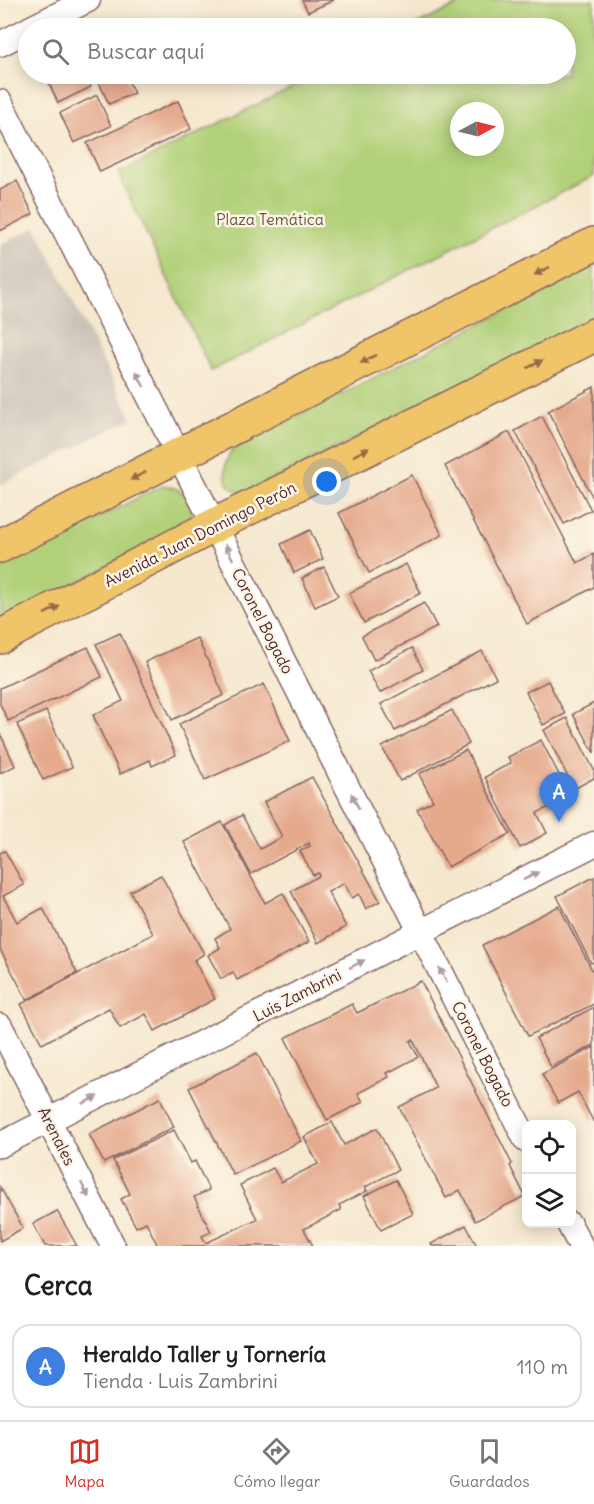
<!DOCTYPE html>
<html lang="es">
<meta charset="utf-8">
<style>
:root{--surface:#fff;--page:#f2f2f2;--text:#202124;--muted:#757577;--line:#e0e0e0;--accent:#d93025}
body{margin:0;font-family:Delius,sans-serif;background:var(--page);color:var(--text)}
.controls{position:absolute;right:18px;bottom:18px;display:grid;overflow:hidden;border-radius:12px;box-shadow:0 3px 15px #0003}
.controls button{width:54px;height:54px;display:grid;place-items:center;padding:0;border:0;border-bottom:2px solid var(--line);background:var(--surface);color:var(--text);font:30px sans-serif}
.compass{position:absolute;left:450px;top:102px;width:54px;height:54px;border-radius:50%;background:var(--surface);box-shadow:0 3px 15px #0003;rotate:83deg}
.you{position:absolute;left:327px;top:482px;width:21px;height:21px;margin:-15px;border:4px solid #fff;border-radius:50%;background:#1a73e8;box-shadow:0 0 0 9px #1a73e833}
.badge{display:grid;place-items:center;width:39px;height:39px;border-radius:50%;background:var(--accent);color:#fff;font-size:20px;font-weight:700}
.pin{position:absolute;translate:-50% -50px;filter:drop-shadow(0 2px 3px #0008)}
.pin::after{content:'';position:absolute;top:32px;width:21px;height:18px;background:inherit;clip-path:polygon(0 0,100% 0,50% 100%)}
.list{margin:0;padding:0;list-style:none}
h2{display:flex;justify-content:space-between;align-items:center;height:78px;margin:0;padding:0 24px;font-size:26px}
h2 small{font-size:20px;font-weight:400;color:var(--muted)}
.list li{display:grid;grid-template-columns:39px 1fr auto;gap:18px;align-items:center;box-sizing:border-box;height:84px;margin:0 12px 12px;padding:0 12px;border:2px solid var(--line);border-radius:18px}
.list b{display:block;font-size:22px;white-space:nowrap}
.list p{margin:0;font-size:20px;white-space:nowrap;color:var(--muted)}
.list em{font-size:20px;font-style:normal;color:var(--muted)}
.icon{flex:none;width:33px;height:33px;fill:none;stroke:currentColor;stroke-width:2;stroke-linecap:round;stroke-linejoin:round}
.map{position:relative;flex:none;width:594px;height:1246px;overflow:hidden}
.search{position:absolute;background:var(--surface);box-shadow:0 3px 15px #0003;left:18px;right:18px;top:18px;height:66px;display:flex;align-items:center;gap:15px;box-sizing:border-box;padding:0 21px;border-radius:33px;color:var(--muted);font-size:22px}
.sheet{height:174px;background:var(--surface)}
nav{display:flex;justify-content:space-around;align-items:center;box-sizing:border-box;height:84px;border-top:2px solid var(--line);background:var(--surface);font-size:16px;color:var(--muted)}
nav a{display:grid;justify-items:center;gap:3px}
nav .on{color:var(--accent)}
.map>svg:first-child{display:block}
.industrial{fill:#cbc3b8}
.green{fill:#b1d078;stroke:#7e7852;stroke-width:1.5;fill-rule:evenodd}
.building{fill:#e5a98c}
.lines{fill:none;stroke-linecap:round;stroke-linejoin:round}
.street-casing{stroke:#866564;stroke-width:27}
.primary-casing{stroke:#866564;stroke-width:36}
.street{stroke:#fff;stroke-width:24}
.primary{stroke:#f0c469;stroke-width:33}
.oneway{fill:#956947}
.oneway2{fill:#ae9aa0}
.labels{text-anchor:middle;stroke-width:5;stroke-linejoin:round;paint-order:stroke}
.park-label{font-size:16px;fill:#695442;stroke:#fcf5e5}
.street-label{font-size:16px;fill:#4a1f2b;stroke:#fcf5e5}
</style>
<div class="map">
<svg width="594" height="1246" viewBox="0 0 594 1246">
<rect width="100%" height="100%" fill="#fcf5e5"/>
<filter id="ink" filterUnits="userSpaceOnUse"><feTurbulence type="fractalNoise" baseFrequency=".0167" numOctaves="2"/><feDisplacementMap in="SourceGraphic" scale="12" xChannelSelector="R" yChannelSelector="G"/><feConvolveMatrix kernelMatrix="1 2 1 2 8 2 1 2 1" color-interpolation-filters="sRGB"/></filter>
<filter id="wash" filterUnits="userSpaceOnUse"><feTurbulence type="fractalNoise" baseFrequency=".008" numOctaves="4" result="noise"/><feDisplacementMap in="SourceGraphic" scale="24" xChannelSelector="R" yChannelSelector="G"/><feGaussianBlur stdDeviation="1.35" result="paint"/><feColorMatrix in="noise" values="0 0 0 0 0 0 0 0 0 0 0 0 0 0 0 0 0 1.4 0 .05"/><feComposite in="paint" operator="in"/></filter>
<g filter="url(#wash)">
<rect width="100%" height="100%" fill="#f6e8cf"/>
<path class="industrial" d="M36 227 132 419 0 485V245Z"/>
<g class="green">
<path d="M468 0H594V176L211 371 118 173 319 74H566V28H410ZM459 111H495V147H459Z"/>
<path d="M594 266V321L245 493C221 490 221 465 233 449Z"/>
<path d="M163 485C187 489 200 502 186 526L0 622V568Z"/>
</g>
<g id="blocks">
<g class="building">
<path d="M302 0H334L308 12Z"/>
<path d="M45 74H85L91 87 58 103Z"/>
<path d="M95 74H125L134 93 109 104Z"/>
<path d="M97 95 111 126 74 143 60 113Z"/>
<path d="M178 101 191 129 100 172 87 143Z"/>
<path d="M17 181 33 214 0 231V190Z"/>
<path d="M594 387V500L548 411Z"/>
<path d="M542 416 591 510 564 524 515 431Z"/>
<path d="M509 432 577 563 594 554V587L527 624 445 466Z"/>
<path d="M412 475 442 535 369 573 339 513Z"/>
<path d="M310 530 323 559 294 573 281 544Z"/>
<path d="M406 564 421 593 364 623 349 593Z"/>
<path d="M324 567 338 596 315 607 302 578Z"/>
<path d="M424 603 437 627 374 660 362 636Z"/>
<path d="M120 633 176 755 152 766 150 760 120 774 93 715 123 701 96 644Z"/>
<path d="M197 638 224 695 172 720 145 662Z"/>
<path d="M88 647 102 677 8 721 0 704V688Z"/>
<path d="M412 648 423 670 380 693 368 671Z"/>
<path d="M482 651 496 678 395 731 381 704Z"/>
<path d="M548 681 565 714 543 725 526 692Z"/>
<path d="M264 684 290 741 205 780 179 724Z"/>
<path d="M594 703V753L573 714Z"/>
<path d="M452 710 469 744 400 781 382 747Z"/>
<path d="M46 711 72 767 43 780 17 724Z"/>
<path d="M567 718 594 770V778L574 789 544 730Z"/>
<path d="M0 733 15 766 0 773Z"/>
<path d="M541 740 570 796 537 813 547 833 520 848 485 777 511 763 508 757Z"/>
<path d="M466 750 510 834 448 867 417 809 433 801 419 774Z"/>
<path d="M312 777 380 901 366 909 359 894 352 898 344 883 328 892 346 927 318 943 291 891 319 876 318 873 313 875 300 851 310 846 309 843 251 874 225 825 242 815 260 849 282 837 264 802Z"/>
<path d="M222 822 265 903 283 893 309 942 237 980 233 972 221 979 208 955 220 948 215 938 230 929 184 842Z"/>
<path d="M5 851 24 885 3 896 17 922 43 908 77 973 27 1000 0 949V853Z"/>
<path d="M161 875 204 954 194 960 215 999 155 1031 146 1014 120 1028 109 1008 42 1044 21 1004 153 934 130 891Z"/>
<path d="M594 877V962L591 963 557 896Z"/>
<path d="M559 906 594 974V1004L528 1036 482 945Z"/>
<path d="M421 981 512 1164 510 1166 525 1196 475 1221 460 1190 446 1198 399 1107 436 1088 413 1040 410 1041 418 1057 387 1073 389 1077 358 1093 363 1102 327 1120 285 1038 352 1004 357 1013Z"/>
<path d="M594 1007V1045L551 1067 536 1038Z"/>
<path d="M594 1047V1123L578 1092 558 1103 542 1074Z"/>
<path d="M257 1053 301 1141 233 1175 189 1088Z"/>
<path d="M160 1098 174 1127 104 1163 89 1134Z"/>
<path d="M332 1122 344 1145 377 1128 398 1170 365 1187 367 1191 339 1205 341 1210 304 1229 313 1246H158L146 1222 136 1227 121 1199 130 1194 113 1160 174 1130 191 1163 195 1161 209 1190 194 1197 211 1232 202 1236 206 1243 257 1219 240 1185 273 1168 281 1182 318 1164 304 1137Z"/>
<path d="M396 1180 413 1214 381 1230 364 1196Z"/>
<path d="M0 1187 23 1228 0 1241Z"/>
<path d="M57 1211 77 1246H45L33 1224Z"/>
<path d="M466 1225 477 1246H432L431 1244Z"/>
</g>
</g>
</g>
<g filter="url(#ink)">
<use href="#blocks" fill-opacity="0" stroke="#866564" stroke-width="1.5"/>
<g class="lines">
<defs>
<g id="street">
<path d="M31 28 88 0"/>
<path d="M0 44 28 30"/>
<path d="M0 102 526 1140"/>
<path d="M0 1026 113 1246"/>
<path d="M0 1145 594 844"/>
<path d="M569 1224 581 1246"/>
</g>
<g id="primary">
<path d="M0 546 594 244"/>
<path d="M0 637 215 525 594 335"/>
</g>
</defs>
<use href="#street" class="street-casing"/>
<use href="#primary" class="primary-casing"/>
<use href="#street" class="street"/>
<use href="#primary" class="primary"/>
</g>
<defs><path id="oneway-solid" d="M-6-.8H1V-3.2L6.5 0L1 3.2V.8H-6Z" transform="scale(1.5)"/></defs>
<g class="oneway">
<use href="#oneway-solid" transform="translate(542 271) rotate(153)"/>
<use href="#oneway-solid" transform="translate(368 359) rotate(153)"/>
<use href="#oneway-solid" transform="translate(535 364) rotate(-27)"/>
<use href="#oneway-solid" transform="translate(361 452) rotate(-27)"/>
<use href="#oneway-solid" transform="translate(138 476) rotate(153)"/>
<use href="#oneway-solid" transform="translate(52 610) rotate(-27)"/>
</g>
<g class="oneway2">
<use href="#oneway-solid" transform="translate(140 379) rotate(-117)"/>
<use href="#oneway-solid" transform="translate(229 552) rotate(-117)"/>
<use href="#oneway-solid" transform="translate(355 801) rotate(-117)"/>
<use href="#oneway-solid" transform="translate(531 876) rotate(-27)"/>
<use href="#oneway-solid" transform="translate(357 964) rotate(-27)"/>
<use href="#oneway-solid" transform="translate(443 975) rotate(-117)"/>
<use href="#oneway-solid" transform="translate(90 1100) rotate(-27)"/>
<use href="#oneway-solid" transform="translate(85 1190) rotate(63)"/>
</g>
</g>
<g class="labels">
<g class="park-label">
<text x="270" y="225">Plaza Temática</text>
</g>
<g class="street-label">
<text transform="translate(200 534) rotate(-27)" y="6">Avenida Juan Domingo Perón</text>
<text transform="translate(263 621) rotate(63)" y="6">Coronel Bogado</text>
<text transform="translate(297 995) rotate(-27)" y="6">Luis Zambrini</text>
<text transform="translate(483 1054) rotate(63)" y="6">Coronel Bogado</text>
<text transform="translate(57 1136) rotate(63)" y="6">Arenales</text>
</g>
</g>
</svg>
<div class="controls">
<button><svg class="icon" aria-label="locate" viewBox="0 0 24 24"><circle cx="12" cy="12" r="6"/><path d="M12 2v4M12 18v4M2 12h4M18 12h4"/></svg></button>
<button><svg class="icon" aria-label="layers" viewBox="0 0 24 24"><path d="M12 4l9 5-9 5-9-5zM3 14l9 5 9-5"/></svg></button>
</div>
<svg class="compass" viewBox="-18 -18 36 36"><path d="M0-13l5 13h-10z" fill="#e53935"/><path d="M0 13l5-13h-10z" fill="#757577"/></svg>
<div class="you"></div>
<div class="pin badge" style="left:559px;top:822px;background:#3f7fe0">A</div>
<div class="search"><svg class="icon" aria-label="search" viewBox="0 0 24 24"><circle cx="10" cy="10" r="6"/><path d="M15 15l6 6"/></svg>Buscar aquí</div>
</div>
<section class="sheet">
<h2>Cerca<small></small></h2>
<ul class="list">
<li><span class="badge" style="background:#3f7fe0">A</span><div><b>Heraldo Taller y Tornería</b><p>Tienda · Luis Zambrini</p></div><em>110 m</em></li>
</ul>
</section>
<nav>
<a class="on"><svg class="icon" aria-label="map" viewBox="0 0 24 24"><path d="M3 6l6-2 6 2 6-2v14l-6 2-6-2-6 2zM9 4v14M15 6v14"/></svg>Mapa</a>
<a><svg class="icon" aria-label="directions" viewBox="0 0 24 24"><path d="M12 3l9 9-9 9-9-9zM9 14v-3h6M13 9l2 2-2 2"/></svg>Cómo llegar</a>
<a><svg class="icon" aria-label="saved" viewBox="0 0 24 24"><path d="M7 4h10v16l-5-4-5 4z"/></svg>Guardados</a>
</nav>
